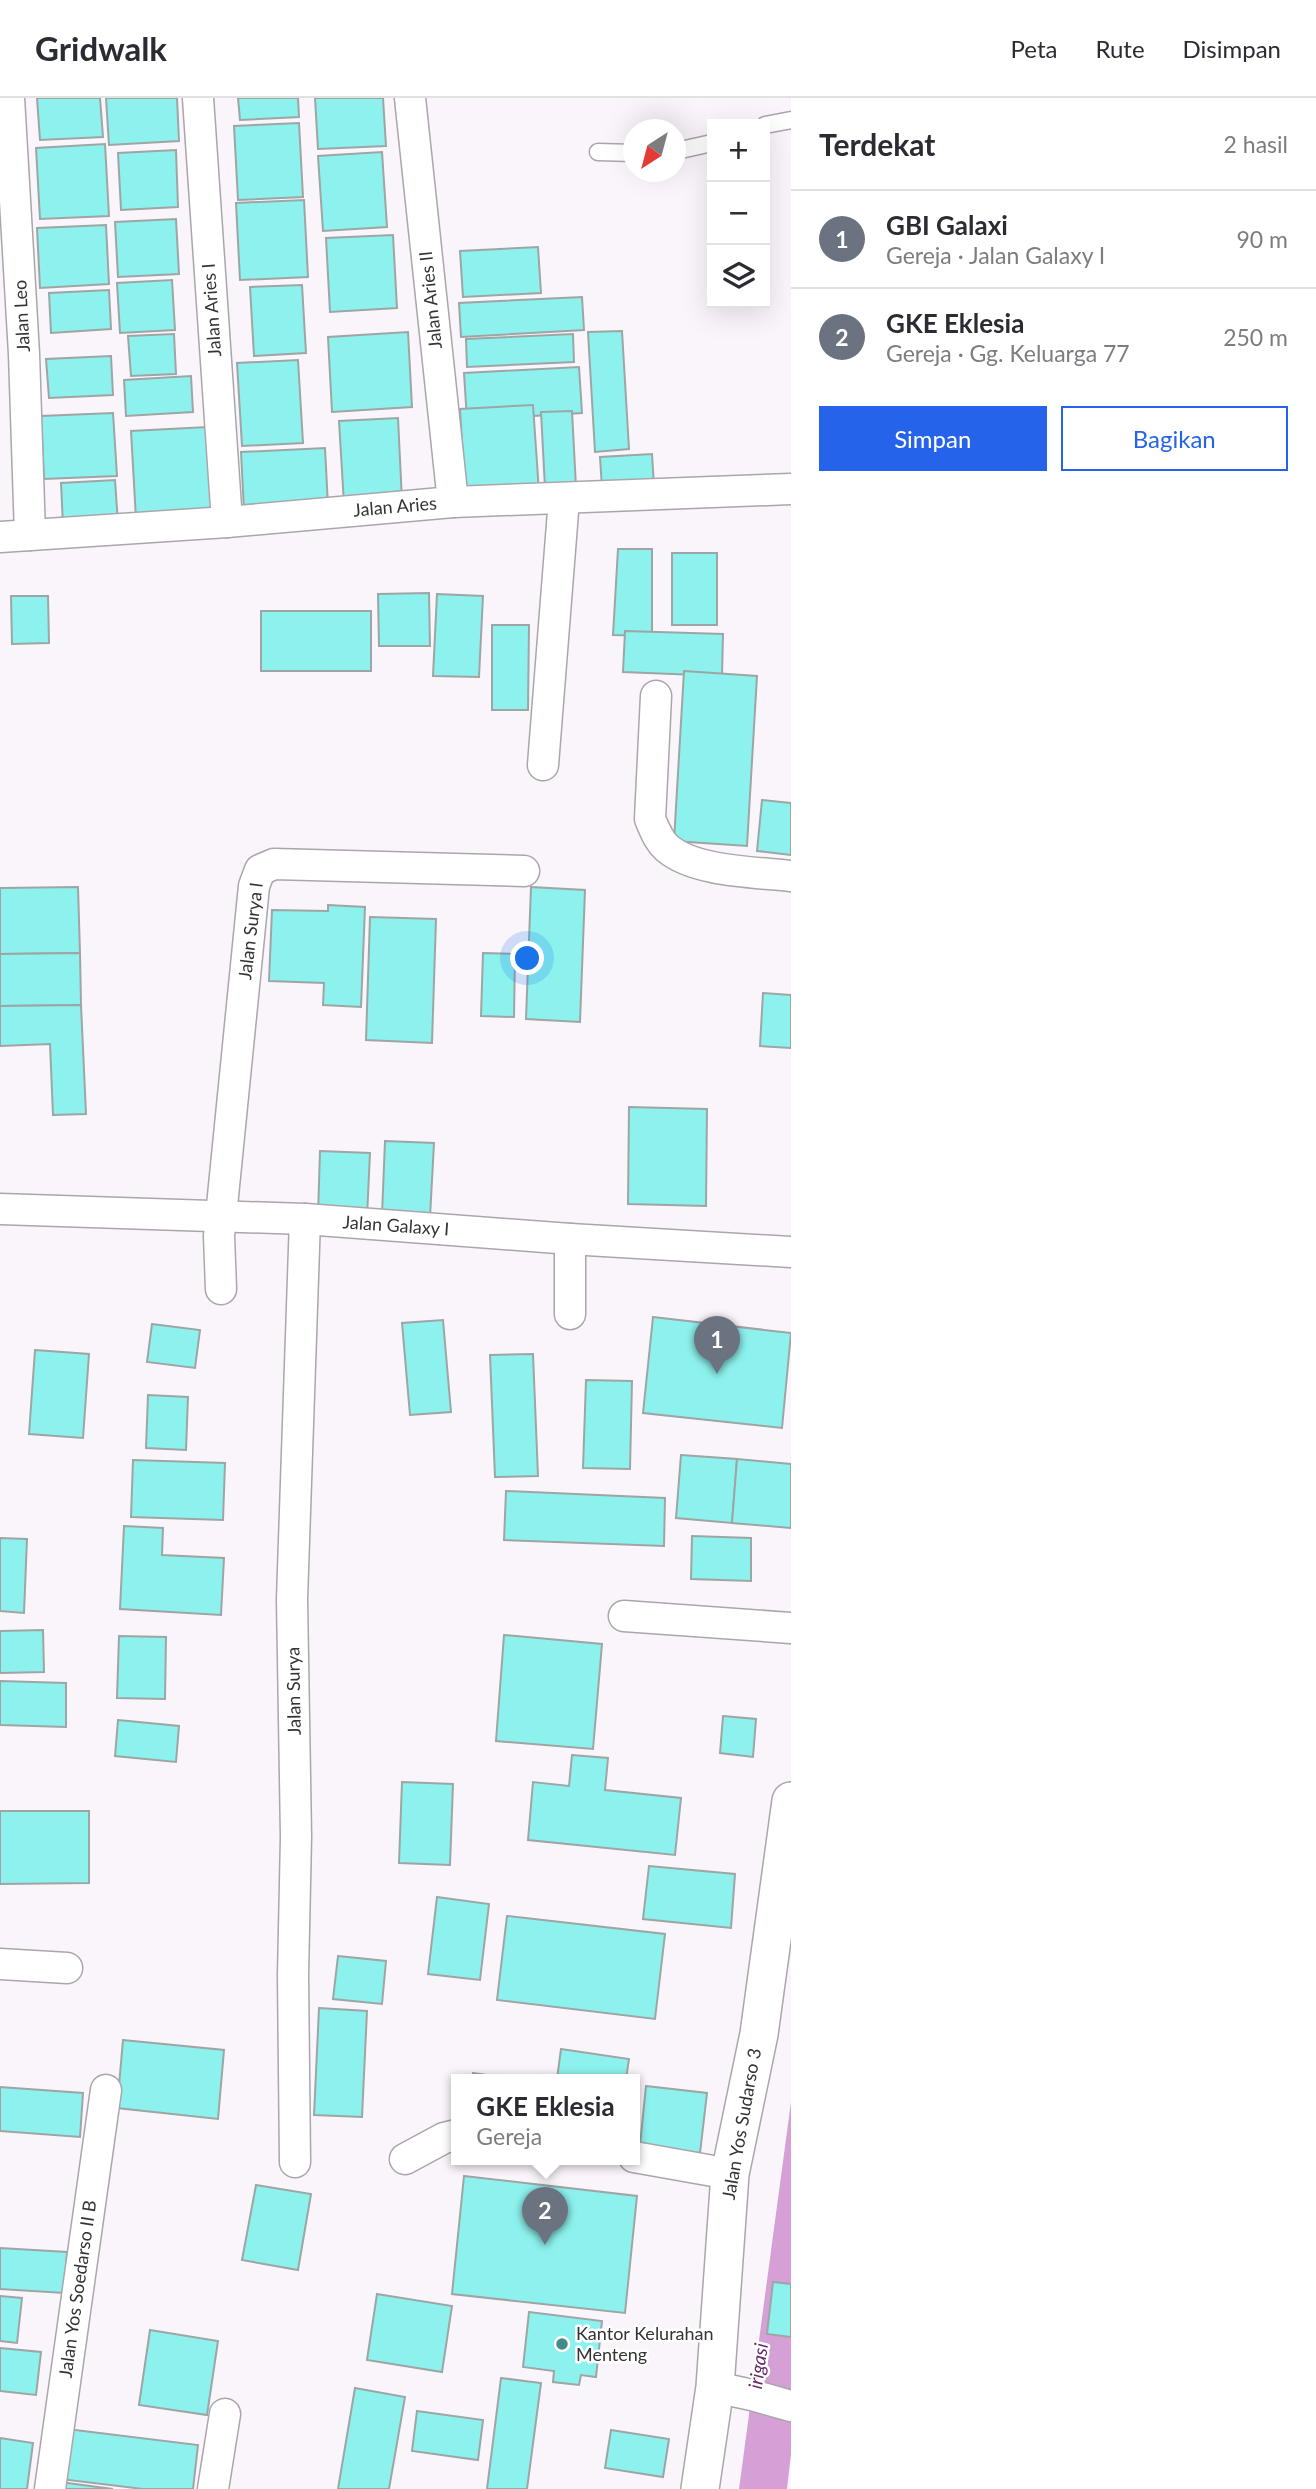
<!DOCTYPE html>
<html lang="id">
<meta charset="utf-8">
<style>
:root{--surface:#fff;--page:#f2f2f3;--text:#2b2b33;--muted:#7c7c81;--line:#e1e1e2;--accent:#2563eb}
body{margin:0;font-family:Lato,sans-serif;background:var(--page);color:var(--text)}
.controls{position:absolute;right:21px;top:21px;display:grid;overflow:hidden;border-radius:0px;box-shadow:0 7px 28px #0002}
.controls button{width:63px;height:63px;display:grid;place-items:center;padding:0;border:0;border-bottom:2px solid var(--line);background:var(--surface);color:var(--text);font:35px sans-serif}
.compass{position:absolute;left:623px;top:21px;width:63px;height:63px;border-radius:50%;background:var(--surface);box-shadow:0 7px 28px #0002;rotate:216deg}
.you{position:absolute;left:528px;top:861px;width:24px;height:24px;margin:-18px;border:5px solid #fff;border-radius:50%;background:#1a73e8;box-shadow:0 0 0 10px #1a73e833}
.badge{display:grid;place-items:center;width:46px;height:46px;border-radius:50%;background:var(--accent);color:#fff;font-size:23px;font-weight:700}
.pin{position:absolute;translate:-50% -58px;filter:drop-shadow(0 2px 4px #0008)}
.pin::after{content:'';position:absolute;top:37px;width:24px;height:21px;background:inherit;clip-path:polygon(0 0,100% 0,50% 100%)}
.popup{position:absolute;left:451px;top:1976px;width:189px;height:91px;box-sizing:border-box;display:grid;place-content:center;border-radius:0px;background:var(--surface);filter:drop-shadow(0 2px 5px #0005);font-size:23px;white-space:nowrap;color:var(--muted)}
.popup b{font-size:26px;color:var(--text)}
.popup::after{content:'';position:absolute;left:50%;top:100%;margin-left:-14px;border:14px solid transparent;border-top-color:var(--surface)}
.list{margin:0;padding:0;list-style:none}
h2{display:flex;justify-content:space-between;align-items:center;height:91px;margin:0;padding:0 28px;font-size:30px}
h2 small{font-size:23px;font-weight:400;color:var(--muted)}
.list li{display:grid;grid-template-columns:46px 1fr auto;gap:21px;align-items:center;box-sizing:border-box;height:98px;padding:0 28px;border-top:2px solid var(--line)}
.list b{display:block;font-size:26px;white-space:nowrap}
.list p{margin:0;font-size:23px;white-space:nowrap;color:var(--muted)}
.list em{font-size:23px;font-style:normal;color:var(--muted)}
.actions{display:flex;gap:14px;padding:21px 28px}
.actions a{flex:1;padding:16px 0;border:2px solid var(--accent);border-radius:0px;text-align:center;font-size:24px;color:var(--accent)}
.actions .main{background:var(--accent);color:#fff}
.icon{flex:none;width:38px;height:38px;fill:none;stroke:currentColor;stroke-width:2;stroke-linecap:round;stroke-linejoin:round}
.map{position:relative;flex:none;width:791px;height:2391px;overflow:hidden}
header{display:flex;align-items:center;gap:42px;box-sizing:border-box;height:98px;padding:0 35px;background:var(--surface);border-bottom:2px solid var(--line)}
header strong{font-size:33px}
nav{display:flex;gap:38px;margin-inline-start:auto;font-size:24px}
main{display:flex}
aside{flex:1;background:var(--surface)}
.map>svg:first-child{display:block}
.water{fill:#d4a0d6}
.building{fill:#8df2ee;stroke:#9ea5a5;stroke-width:2}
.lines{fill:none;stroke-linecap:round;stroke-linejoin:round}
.service-casing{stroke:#aba6ab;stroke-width:19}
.minor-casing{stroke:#aba6ab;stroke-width:33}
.tertiary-casing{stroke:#aba6ab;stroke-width:40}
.service{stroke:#fff;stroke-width:16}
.minor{stroke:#fff;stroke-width:30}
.tertiary{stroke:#fff;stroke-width:37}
.poi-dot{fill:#438b88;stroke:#fff;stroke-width:2.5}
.labels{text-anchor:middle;stroke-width:5;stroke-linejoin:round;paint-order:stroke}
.street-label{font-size:18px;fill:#353335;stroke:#fff}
.poi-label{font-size:18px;fill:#353335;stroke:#fff;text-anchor:start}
.water-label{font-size:19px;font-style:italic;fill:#642667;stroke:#fff}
</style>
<header>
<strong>Gridwalk</strong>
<nav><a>Peta</a><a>Rute</a><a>Disimpan</a></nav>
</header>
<main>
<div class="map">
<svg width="791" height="2391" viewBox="0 0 791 2391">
<rect width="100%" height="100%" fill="#faf5fa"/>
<path class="water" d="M791 2004V2356L787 2391H739Z"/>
<g class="building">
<path d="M37 0H100L103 39 40 42Z"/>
<path d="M106 0H177L179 43 109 47Z"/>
<path d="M238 0H298L299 19 240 22Z"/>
<path d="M315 0H383L386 48 318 51Z"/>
<path d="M299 25 303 99 238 102 234 28Z"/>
<path d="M105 46 109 118 40 121 36 50Z"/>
<path d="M176 52 178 109 121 112 118 55Z"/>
<path d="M382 54 387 129 323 133 318 58Z"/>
<path d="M304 102 308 179 240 182 236 105Z"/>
<path d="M176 121 179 176 118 179 115 124Z"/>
<path d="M106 127 109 186 40 190 37 130Z"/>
<path d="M393 137 397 210 330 214 326 140Z"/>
<path d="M538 149 541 195 463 199 460 153Z"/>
<path d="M172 182 175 232 120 235 117 185Z"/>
<path d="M302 187 306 255 254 258 250 189Z"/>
<path d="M109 192 111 231 51 235 49 195Z"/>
<path d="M582 199 584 232 461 239 459 205Z"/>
<path d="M622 233 629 351 595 354 588 234Z"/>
<path d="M408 234 412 309 332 314 328 239Z"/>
<path d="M174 236 176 276 131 278 128 238Z"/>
<path d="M573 236 574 264 467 269 466 241Z"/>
<path d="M111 258 113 297 49 300 46 261Z"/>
<path d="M298 262 303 345 242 348 237 265Z"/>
<path d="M579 269 582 315 467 322 464 275Z"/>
<path d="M191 278 193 314 126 318 124 282Z"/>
<path d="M533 307 539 394 465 397 460 311Z"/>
<path d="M572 313 576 389 545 390 541 314Z"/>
<path d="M113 315 117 378 44 381 41 318Z"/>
<path d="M398 320 402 403 344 406 339 323Z"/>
<path d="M207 329 213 417 136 421 131 333Z"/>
<path d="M325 350 328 408 244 413 241 354Z"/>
<path d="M652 356 654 388 602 390 600 359Z"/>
<path d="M115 382 118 425 63 428 61 385Z"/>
<path d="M618 451H652V538L613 537Z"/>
<rect x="672" y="455" width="45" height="72"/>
<path d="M429 495 430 548H379L378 496Z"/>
<path d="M437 496 483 498 479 579 433 578Z"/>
<path d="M11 498H48L49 545 12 546Z"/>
<rect x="261" y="513" width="110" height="60"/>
<path d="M492 527H529L528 612H492Z"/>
<path d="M625 533 723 536 722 578 623 574Z"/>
<path d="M684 573 757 578 747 748 674 743Z"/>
<path d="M762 702 791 705V757L757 753Z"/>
<path d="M78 789 80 855 0 856V790Z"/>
<path d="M531 789 585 792 580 924 526 921Z"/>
<path d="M328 807 365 809 361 909 323 907 324 885 269 883 272 812 328 813Z"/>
<path d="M370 819 436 821 432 945 366 942Z"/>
<path d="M80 855 81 907 0 908V856Z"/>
<path d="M483 855 515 856 514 919 481 918Z"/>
<path d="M763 895 791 897V950L760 948Z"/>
<path d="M81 907 86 1016 53 1017 50 946 0 948V908Z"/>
<path d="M629 1009 707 1011 706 1108 628 1106Z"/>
<path d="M385 1043 434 1045 430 1119 382 1117Z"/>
<path d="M320 1053 370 1055 367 1119 318 1117Z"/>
<path d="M653 1219 791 1235 782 1330 643 1315Z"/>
<path d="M443 1222 451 1314 410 1317 402 1225Z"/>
<path d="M152 1226 200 1232 195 1270 147 1264Z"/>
<path d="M35 1252 89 1256 83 1340 29 1336Z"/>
<path d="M533 1256 538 1378 495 1379 490 1257Z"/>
<path d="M586 1282 632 1283 630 1371 583 1370Z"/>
<path d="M148 1297 188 1299 186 1352 146 1350Z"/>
<path d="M681 1357 737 1361 732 1425 676 1420Z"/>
<path d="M737 1361 791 1366V1430L732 1425Z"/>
<path d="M133 1362 225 1365 223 1422 131 1419Z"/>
<path d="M506 1393 665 1400 664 1448 504 1442Z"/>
<path d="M124 1428 163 1430 162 1457 224 1460 221 1517 120 1511Z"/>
<path d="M692 1438 751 1440V1483L691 1481Z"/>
<path d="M0 1440 27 1441 24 1515 0 1513Z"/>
<path d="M43 1532 44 1574 0 1575V1533Z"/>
<path d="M504 1537 602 1546 593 1651 496 1643Z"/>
<path d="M119 1538 166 1539 165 1601 117 1600Z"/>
<path d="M0 1583 66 1585V1629L0 1627Z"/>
<path d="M723 1618 756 1621 753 1659 720 1655Z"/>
<path d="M118 1622 179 1628 176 1664 115 1658Z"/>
<path d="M572 1657 608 1660 605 1692 681 1700 675 1757 528 1742 533 1684 569 1688Z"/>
<path d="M402 1684 453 1686 450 1767 399 1765Z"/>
<path d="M0 1713H89V1785L0 1786Z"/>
<path d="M649 1768 735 1776 731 1830 643 1821Z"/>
<path d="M437 1799 489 1806 480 1882 428 1876Z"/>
<path d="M507 1818 665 1836 655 1921 497 1902Z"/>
<path d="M338 1858 386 1863 382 1906 333 1901Z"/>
<path d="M319 1910 367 1913 362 2019 314 2017Z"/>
<path d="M123 1942 224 1952 218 2021 117 2010Z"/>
<path d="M561 1951 629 1961 626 1981H557Z"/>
<path d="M473 1975 514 1981H472Z"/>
<path d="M646 1988 707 1995 700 2055 640 2047Z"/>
<path d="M0 1989 83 1995 80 2039 0 2033Z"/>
<path d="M464 2078 637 2098 625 2215 452 2196Z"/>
<path d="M256 2087 311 2096 298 2172 242 2162Z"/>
<path d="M0 2150 67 2154 64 2195 0 2191Z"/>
<path d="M773 2184 791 2186V2239L767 2236Z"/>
<path d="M377 2196 452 2208 442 2274 367 2262Z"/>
<path d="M0 2198 22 2200 17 2245 0 2243Z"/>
<path d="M529 2214 602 2223 596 2279 581 2277 579 2287 553 2284 554 2273 523 2269Z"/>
<path d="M150 2232 218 2243 207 2317 139 2307Z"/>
<path d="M0 2250 41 2254 36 2297 0 2293Z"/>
<path d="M501 2280 541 2285 527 2391H487Z"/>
<path d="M355 2290 405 2299 389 2391H338Z"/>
<path d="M417 2313 483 2322 478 2362 412 2353Z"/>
<path d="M67 2331 198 2347 193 2391H143L60 2381Z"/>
<path d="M611 2332 669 2341 663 2379 605 2370Z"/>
<path d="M0 2340 33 2345 27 2391H0Z"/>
<path d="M60 2384 113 2391H59Z"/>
</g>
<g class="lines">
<defs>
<g id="service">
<path d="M765 27 791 22"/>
<path d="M676 53 712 45"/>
<path d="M598 54 634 55"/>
</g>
<g id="minor">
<path d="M9 0 24 256 30 437"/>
<path d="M198 0 227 424"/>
<path d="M410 0 453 404"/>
<path d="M0 439 227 424 453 404 791 391"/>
<path d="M656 598 650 721C655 732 658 742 667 750 695 774 755 774 791 778"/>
<path d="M543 667 564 401"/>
<path d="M0 1111 305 1121 570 1141 791 1154"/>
<path d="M221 1191 219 1138 254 788 260 772 274 766 524 773"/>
<path d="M570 1216V1141"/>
<path d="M624 1518 791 1530"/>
<path d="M0 1866 67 1870"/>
<path d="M634 2059 730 2076"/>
<path d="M405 2061 444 2040 456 2037"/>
<path d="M295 2064 293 1877 296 1739 292 1501 305 1121"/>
<path d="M715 2289 752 2297 791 2308"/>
<path d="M50 2391 106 1992"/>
<path d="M213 2391 225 2316"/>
</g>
<path id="tertiary" d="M700 2391 715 2289 730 2076 759 1936 791 1703"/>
</defs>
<use href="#service" class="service-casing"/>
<use href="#minor" class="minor-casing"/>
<use href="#tertiary" class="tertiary-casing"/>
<use href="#service" class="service"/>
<use href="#minor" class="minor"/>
<use href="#tertiary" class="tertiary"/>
</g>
<circle class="poi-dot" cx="562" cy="2246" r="7"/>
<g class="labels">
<g class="street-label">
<text transform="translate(431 202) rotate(-96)" y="6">Jalan Aries II</text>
<text transform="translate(212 212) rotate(-94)" y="6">Jalan Aries I</text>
<text transform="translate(22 218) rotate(-93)" y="6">Jalan Leo</text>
<text transform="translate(395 409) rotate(-5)" y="6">Jalan Aries</text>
<text transform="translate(251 833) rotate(-83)" y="6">Jalan Surya I</text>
<text transform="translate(396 1128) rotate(4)" y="6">Jalan Galaxy I</text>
<text transform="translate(294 1593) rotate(-91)" y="6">Jalan Surya</text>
<text transform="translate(742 2026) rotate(-80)" y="6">Jalan Yos Sudarso 3</text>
<text transform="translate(78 2191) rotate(-82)" y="6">Jalan Yos Soedarso II B</text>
</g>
<g class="poi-label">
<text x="576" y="2242">Kantor Kelurahan<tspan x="576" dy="21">Menteng</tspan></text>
</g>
<g class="water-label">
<text transform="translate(758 2268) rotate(-82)" y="7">irigasi</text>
</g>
</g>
</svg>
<div class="controls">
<button>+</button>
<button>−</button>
<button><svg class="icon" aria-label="layers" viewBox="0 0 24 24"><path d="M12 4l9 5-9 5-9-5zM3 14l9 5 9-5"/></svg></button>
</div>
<svg class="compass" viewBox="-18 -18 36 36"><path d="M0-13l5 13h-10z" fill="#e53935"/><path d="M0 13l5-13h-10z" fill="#7c7c81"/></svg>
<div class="you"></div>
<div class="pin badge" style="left:717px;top:1276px;background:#6b7280">1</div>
<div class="pin badge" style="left:545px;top:2147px;background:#6b7280">2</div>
<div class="popup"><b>GKE Eklesia</b>Gereja</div>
</div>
<aside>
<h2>Terdekat<small>2 hasil</small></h2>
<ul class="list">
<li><span class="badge" style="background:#6b7280">1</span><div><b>GBI Galaxi</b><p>Gereja · Jalan Galaxy I</p></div><em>90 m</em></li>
<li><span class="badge" style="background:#6b7280">2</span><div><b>GKE Eklesia</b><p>Gereja · Gg. Keluarga 77</p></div><em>250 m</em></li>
</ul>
<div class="actions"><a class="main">Simpan</a><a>Bagikan</a></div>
</aside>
</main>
